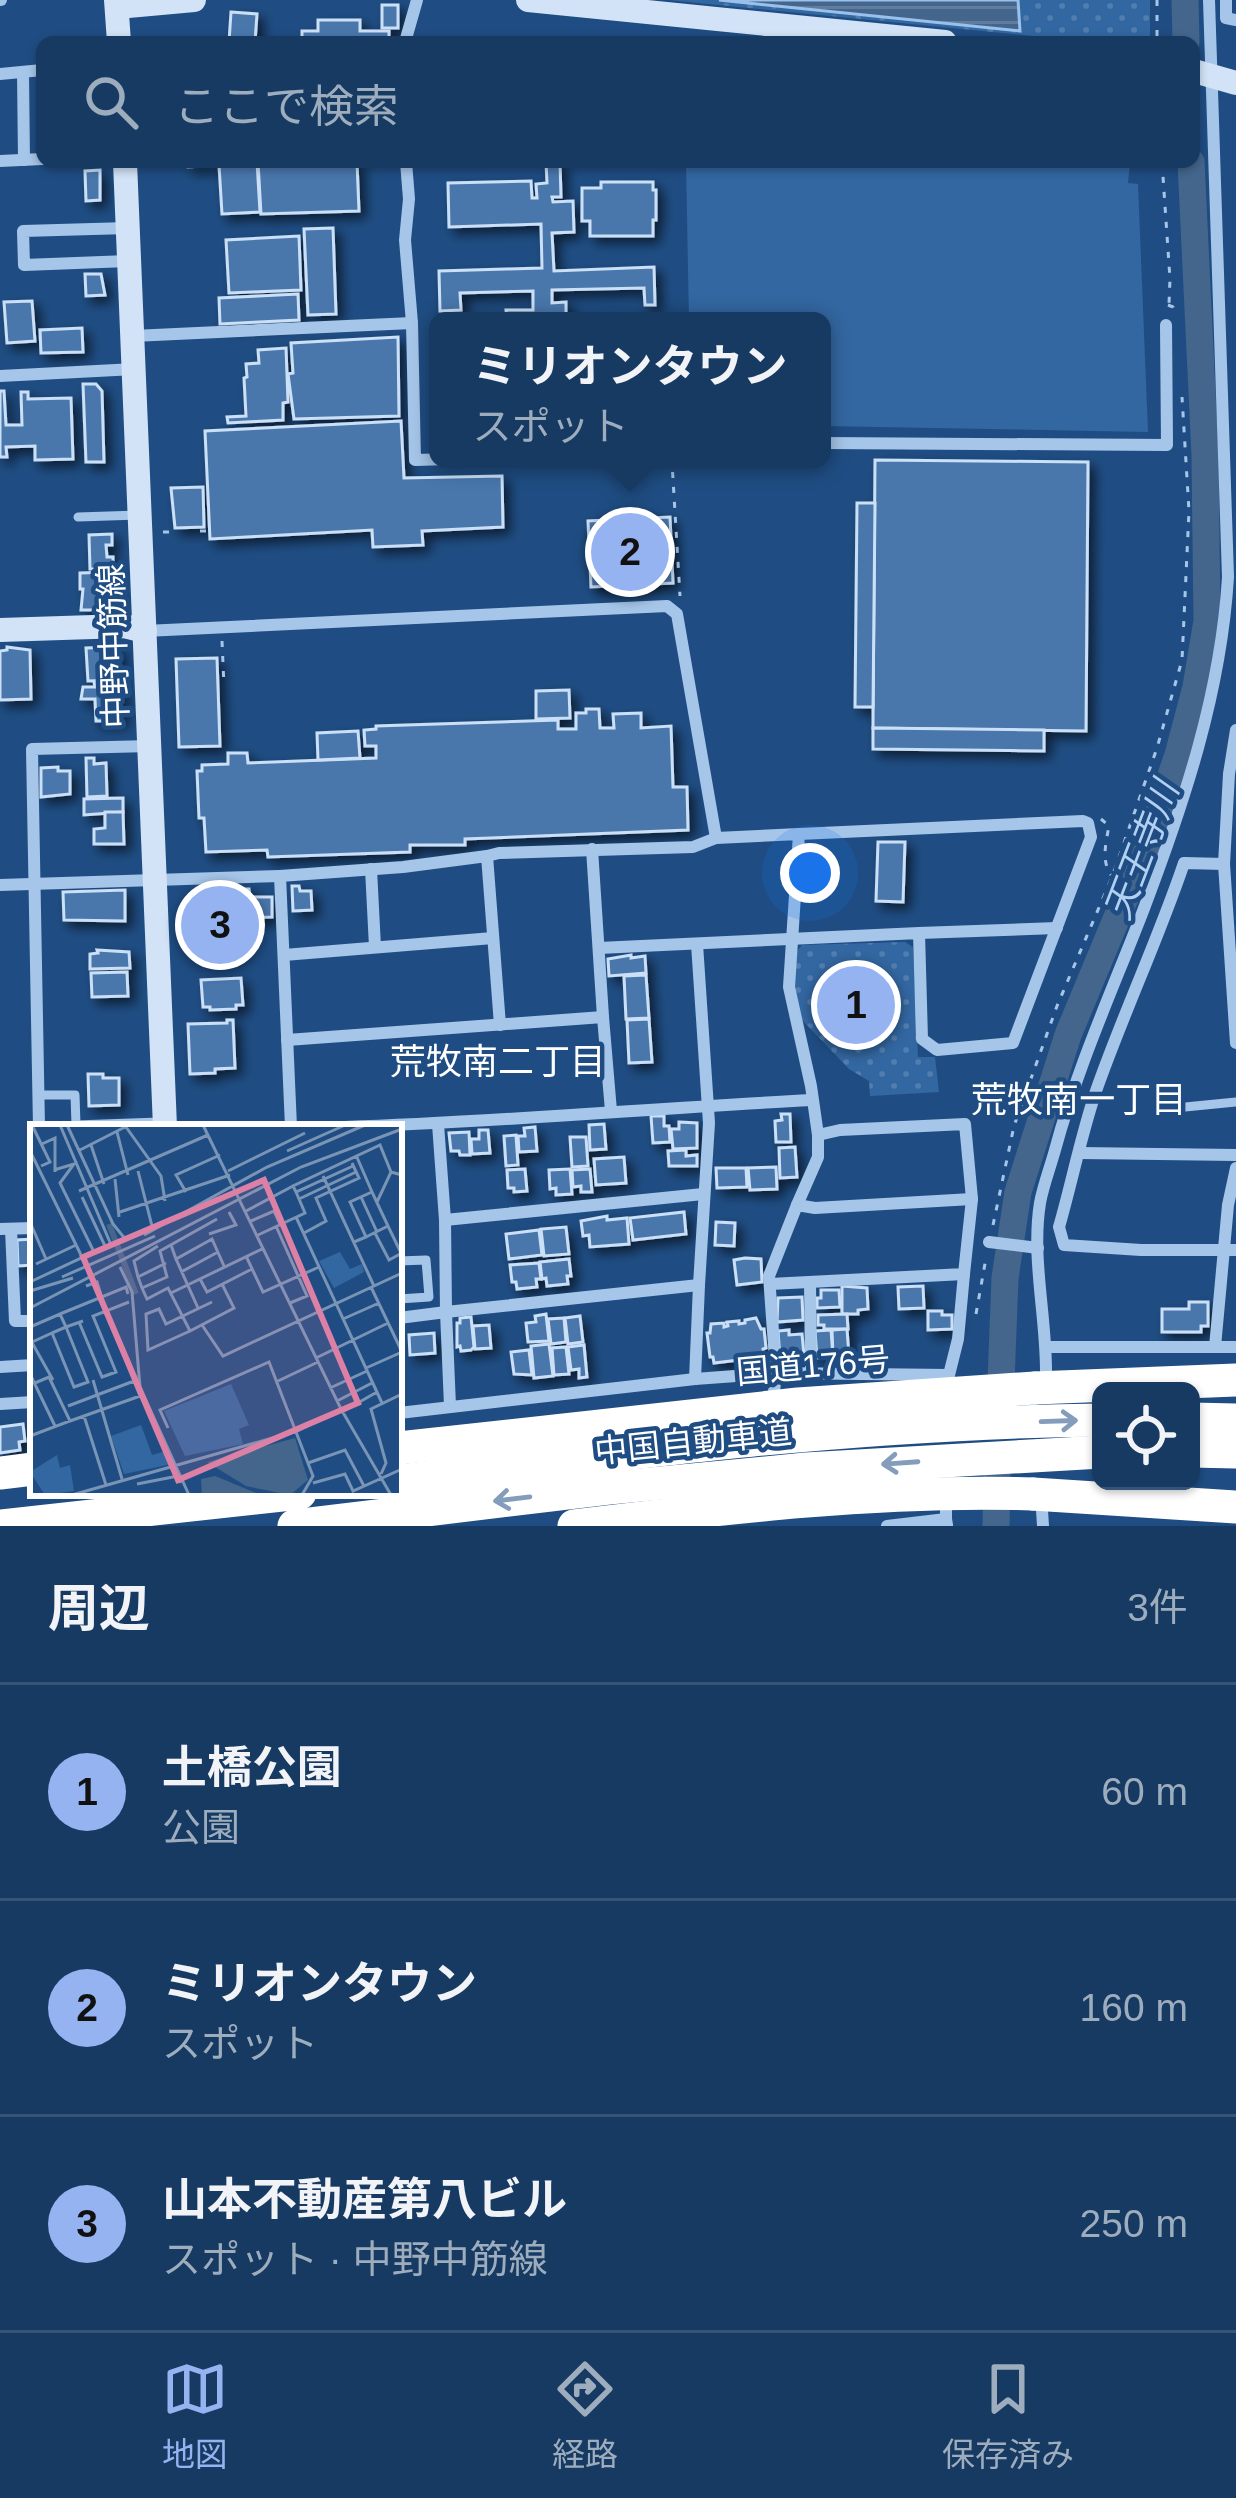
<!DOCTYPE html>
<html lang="ja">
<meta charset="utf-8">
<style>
:root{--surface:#173a62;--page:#24456b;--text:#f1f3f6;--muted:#9eadbe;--line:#365477;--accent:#95b2f1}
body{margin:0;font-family:Arial,"Noto Sans JP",sans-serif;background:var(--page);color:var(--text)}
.controls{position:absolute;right:36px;bottom:36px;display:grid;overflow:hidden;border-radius:18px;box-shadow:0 3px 9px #0004}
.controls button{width:108px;height:108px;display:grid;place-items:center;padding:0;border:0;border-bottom:3px solid var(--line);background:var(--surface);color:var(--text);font:60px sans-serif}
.you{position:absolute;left:810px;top:873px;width:42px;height:42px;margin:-30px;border:9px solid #fff;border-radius:50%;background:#1a73e8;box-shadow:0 0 0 18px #1a73e833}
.badge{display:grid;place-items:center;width:78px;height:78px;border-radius:50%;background:var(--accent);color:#111;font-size:39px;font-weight:700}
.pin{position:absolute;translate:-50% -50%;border:6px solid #fff;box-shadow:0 3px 12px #0006}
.popup{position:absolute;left:429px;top:312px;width:402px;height:156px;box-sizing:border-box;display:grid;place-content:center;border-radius:18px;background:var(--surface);filter:drop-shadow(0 3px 9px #0005);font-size:39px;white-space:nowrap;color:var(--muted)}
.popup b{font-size:45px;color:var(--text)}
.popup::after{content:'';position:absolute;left:50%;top:100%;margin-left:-24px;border:24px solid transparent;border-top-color:var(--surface)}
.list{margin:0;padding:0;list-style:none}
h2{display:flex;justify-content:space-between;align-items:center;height:156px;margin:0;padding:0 48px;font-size:51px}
h2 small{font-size:39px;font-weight:400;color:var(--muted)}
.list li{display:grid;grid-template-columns:78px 1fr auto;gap:36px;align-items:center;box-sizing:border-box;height:216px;padding:0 48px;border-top:3px solid var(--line)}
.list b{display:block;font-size:45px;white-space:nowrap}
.list p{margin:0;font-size:39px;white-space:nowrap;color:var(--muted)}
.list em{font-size:39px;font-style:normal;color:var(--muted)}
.icon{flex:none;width:66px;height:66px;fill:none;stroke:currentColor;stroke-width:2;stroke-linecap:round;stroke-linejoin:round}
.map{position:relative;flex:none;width:1236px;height:1526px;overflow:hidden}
.search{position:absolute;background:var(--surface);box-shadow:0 3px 9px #0004;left:36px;right:36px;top:36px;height:132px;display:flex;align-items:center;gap:30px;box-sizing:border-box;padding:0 42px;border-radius:18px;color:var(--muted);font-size:45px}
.sheet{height:804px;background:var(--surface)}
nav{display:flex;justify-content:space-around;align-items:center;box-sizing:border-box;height:168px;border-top:3px solid var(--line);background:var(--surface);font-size:33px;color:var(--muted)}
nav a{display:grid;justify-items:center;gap:6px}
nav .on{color:var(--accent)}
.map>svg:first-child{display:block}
.park{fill:url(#park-dots)}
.pitch{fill:#3367a1}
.water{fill:url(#water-rules);stroke:#9ac1eb;stroke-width:3}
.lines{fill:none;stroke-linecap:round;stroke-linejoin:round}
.river{stroke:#44668d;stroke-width:27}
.building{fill:#4877ac;stroke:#cbe0f7;stroke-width:3;filter:url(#shadow)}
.path{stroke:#a6c6e9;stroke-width:3;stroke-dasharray:6 9;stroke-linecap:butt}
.lane{stroke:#a6c6e9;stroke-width:9}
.street{stroke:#a6c6e9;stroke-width:12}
.secondary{stroke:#d2e3f7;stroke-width:24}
.highway{stroke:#fff;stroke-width:33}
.highway-bridge{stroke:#fff;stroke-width:33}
.oneway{stroke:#849dbb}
.labels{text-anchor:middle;stroke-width:9;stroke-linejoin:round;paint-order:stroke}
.street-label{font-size:33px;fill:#fff;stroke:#1f4d83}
.water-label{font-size:36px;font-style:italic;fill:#b2d0f1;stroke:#1f4d83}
.neighbourhood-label{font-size:36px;fill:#fff;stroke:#1f4d83}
.inset-river{fill:none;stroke:#44668d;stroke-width:6}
.inset-road{fill:none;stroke:#7994b5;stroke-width:3}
.view{fill:#dd80a5;fill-opacity:0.15;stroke:#dd80a5;stroke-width:6}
.inset-edge{fill:none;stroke:#fff;stroke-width:6}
</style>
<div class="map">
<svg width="1236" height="1526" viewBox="0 0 1236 1526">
<defs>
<pattern id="park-dots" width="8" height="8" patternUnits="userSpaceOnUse" patternTransform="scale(3)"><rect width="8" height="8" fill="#3367a1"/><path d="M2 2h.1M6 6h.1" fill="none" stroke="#527eaf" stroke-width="1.8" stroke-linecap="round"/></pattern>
<pattern id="water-rules" width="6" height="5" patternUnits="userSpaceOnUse" patternTransform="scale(3)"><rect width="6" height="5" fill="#44668d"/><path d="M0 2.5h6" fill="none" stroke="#607d9e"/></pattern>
<filter id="shadow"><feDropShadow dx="6" dy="6" stdDeviation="6" flood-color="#0009"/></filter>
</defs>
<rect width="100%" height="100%" fill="#1f4d83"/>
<g class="park">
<path d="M669 0H1150V42H1093Z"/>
<path d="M905 942 913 947 918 1057H935L939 1092 870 1096 869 1081 849 1069 801 1019 793 991 797 951 802 945Z"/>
</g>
<path class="pitch" d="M686 162H1130L1128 183 1138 184 1148 432 822 426V321H689Z"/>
<path class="water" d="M719 0H1018L1020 31Z"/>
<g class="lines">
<g class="river">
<path d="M1185 0 1186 42"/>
<path d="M1000 1408 1005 1278 1018 1192 1068 1035 1147 845 1178 755 1196 687 1207 621 1205 455 1191 162"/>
<path d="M996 1526 997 1476"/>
</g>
</g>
<g class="building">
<rect x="382" y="5" width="16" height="23"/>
<path d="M231 12 257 14 255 42H229Z"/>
<path d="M318 20H360V31H389V42H302V31H318Z"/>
<path d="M187 162H257L260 212 222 214 219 165 188 167Z"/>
<path d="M258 162H357L359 211 261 214Z"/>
<path d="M546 162H560L561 197H552L553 202 573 201 574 232 552 233 554 271 654 267 655 305H645L644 288 552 290V303L566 302V321H507L506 310H533V291L460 293 461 310 440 311 439 271 542 268 541 224 449 227 448 183 531 181 532 198H537L536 184 547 183Z"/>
<path d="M100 170V200L86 201 85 171Z"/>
<path d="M601 182H653V190H656V220H653V236H590V221H582V188H601Z"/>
<path d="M333 228 336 314 308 315 304 229Z"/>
<path d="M299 236 301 290 229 293 226 240Z"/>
<path d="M85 274H101L105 295 86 296Z"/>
<path d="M298 294 299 320 220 324 219 298Z"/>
<path d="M32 301 35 341 7 343 4 302Z"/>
<path d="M82 328 83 352 41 353 40 330Z"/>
<path d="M398 337 399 416 294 419 288 374 293 373 291 343Z"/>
<path d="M286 348 288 402 283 403V420L228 423 227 417 246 416 244 378 247 377 246 364 259 363 258 350Z"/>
<path d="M83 384H96L102 391 104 462H86Z"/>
<path d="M0 391H4L6 425H22L21 392H28V399L71 398 73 459 35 460V446L6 447 7 457H0Z"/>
<path d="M401 421 404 478 502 476 503 527 422 531 423 545 373 547 372 530 210 539 205 431Z"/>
<path d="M875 460 1088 462 1086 731 873 728Z"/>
<path d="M203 487 204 527 175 528 171 488Z"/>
<path d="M857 503H875L873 707H855Z"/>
<path d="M670 517 673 583 591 587 588 521Z"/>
<path d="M112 534V545H106L107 557H113V569H90L89 535Z"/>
<path d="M113 572 114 597 111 610H81L83 589H80V573Z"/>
<path d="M7 647 30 650 31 699 0 700V651L7 650Z"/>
<path d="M118 647 119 680 88 681 86 648Z"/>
<path d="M217 658 220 746 179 747 176 659Z"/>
<path d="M120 681 121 721H96L95 699H81L83 687H95L94 682Z"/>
<path d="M569 690 570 718 536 719V691Z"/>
<path d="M586 709H599L600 728H614L613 714 641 713V728L671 726 673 787H687L688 830 465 839V845H410V852L268 857 267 850 206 852 204 818H199L197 771H202V765L228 764V753H247L248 763 376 758V746H365L364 730 376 729V726L558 720V729H576V713H586Z"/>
<path d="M873 728 1044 730V751L873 749Z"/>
<path d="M358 731 360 758 318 760 317 733Z"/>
<path d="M86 758H94V764L106 763 107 796 87 797Z"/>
<path d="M58 767V771H70V794L41 797V768Z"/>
<path d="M123 798V812L84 815V799Z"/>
<path d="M105 812H123L124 844H94V829L105 828Z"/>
<path d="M878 842H905L903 902 876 901Z"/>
<path d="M292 886H299L300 891H311L312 910 293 911Z"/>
<path d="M242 889H249L250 897H272V917L243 918Z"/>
<path d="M125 890V921L64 920 63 892Z"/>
<path d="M233 890 234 952 209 954 206 896H221V891Z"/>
<path d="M97 950 129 952 130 968 90 969V954L98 953Z"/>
<path d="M631 955V958L645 956 646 973 609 976 608 959Z"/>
<path d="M127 972 128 996 92 997 91 973Z"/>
<path d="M646 975 649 1018 626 1019 624 976Z"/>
<path d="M241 978 243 1005H236V1009L210 1010V1007H203L201 980Z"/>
<path d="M649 1019 652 1062 629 1063 627 1020Z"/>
<path d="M227 1020H233L235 1068 215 1069V1073L190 1074 188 1024 227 1023Z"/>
<path d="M88 1074H103V1078H119V1105L89 1106Z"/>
<path d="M781 1114H790L791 1142H776L775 1121 782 1120Z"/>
<path d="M651 1116H664V1126H669L670 1142 653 1143Z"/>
<path d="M679 1122 697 1123V1148L673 1149 671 1129H679Z"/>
<path d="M604 1124 606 1149 590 1150 589 1125Z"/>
<path d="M535 1127 537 1151 519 1152 518 1136H525L524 1128Z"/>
<path d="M479 1130H488L490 1153 472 1154 471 1139H479Z"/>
<path d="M469 1132 470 1155H460L459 1151H451L449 1133Z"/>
<path d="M516 1135 518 1165 506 1166 504 1136Z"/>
<path d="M570 1137H586L588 1166 572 1167Z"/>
<path d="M795 1147 797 1177 780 1178 779 1148Z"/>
<path d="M686 1150V1156L697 1155V1166H669L668 1151Z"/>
<path d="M624 1157 626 1183 596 1185 594 1159Z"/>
<path d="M776 1167 777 1189 750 1190 748 1168Z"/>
<path d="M716 1168H746L747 1187 717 1188Z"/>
<path d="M525 1169 527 1191 514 1192V1188H508L507 1170Z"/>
<path d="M570 1169 572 1194 556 1195V1188L550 1189 549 1170Z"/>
<path d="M590 1169 592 1192H581V1186L573 1187 572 1170Z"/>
<path d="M684 1212 686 1234 633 1240 630 1218Z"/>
<path d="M607 1216V1220L627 1218 629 1244 590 1247 589 1235 583 1236 581 1221Z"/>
<path d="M716 1222 735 1223 734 1246 715 1245Z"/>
<path d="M566 1227 569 1254 544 1256 541 1229Z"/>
<path d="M539 1230 542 1255 509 1259 506 1234Z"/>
<path d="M33 1239V1265L18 1266 17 1240Z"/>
<path d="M745 1258 761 1259 762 1282 737 1285 734 1260Z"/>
<path d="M569 1259 571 1276H567L568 1284 547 1286 546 1278 542 1279 540 1262Z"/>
<path d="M539 1263 541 1279H536L537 1287 517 1289 516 1282H512L510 1265Z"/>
<path d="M842 1286 867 1288 868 1309 858 1310V1314H842Z"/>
<path d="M923 1286 924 1308 899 1309 898 1287Z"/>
<path d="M821 1290H839L840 1307 817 1308V1298H821Z"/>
<path d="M802 1297 803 1320 777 1322 778 1298Z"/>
<path d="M1189 1302H1208V1326H1201V1332H1162V1309H1189Z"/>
<path d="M928 1311H942V1315H952V1329L928 1330Z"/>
<path d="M546 1314 549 1341 528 1342 526 1323 536 1322 535 1316Z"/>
<path d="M847 1314 848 1329H824V1325H818V1315Z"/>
<path d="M580 1316 583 1342 568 1344 565 1318Z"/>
<path d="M471 1317 474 1347 471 1350 461 1351 460 1346 457 1347V1323H460V1318Z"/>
<path d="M564 1318 566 1342 551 1344 548 1319Z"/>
<path d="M756 1318 761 1329H764L766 1348 763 1349 764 1357 714 1363 713 1357H710L707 1333H710L711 1324 724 1323V1327L728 1326 727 1322 739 1321V1324L745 1323V1320Z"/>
<path d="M489 1325 491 1348 475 1349 473 1326Z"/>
<path d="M847 1329 849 1356 833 1357 832 1330Z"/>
<path d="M789 1330V1335L802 1334 804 1355 780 1357 778 1331Z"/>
<path d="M831 1330 833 1357 817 1358 815 1331Z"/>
<path d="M434 1333 435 1353 410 1355 409 1335Z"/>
<path d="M549 1344 553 1376 534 1378 531 1346Z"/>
<path d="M584 1345 587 1377 579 1378V1369L571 1370 568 1347Z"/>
<path d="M566 1347 569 1374 554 1375 552 1348Z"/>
<path d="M529 1350 532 1375 514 1374 511 1352Z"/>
<path d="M23 1424 25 1441 19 1442 20 1450 0 1453V1427Z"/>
</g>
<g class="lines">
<g class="path">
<path d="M1157 0V42"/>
<path d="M1162 162 1170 279 1169 304"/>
<path d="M1168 305 1173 307 1175 316"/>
<path d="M668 459 672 462 680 596"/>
<path d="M200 531H209"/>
<path d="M163 532H177"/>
<path d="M222 641 224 686"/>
<path d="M1101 819 1109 826C1106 842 1101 861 1111 875"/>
<path d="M993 1225 1014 1126 1057 1006 1112 877 1157 748 1182 660 1189 511 1182 397"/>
<path d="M976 1314 986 1258"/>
</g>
<g class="lane">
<path d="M78 517 139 515"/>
<path d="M38 1095H75L76 1125 159 1122"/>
<path d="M1175 1108 1236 1102"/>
<path d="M399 1261 426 1260 429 1297 399 1299"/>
</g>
<g class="street">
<path d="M0 0H1"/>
<path d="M1226 0V18L1236 20"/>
<path d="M405 42 417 0"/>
<path d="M23 72 24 160"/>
<path d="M0 74 42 70"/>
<path d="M0 161 42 159"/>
<path d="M406 162 409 199 405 240 412 323 415 460 451 459"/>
<path d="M128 228 23 231 24 265 128 261"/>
<path d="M133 336 412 323"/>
<path d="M0 376 135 369"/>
<path d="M822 443 1167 445 1166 325"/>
<path d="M145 631 667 606 677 614 716 838"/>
<path d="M1236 730 1229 774 1224 864 1236 1043"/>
<path d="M592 849 603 1017"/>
<path d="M1224 864 1184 863C1158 940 1123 1014 1096 1091 1081 1135 1072 1182 1059 1227L1064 1245 1141 1250H1236"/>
<path d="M371 869 375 947"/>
<path d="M280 876 403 867 487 856"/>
<path d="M0 885 280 876 291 1127"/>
<path d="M919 933 1057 928"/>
<path d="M697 944 709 1123 699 1285"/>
<path d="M599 948 919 933 922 1039 937 1050 1013 1043 1091 837 1088 823 1083 821 799 834"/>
<path d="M284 955 493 938"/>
<path d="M500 1025 487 856 499 853 693 847 716 838 799 834 789 987 811 1086 818 1135 840 1130 965 1124 972 1199 964 1274 770 1284"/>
<path d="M287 1040 603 1017 611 1111"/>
<path d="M438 1124 445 1220 446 1312 699 1285 695 1379"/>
<path d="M39 1127 32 749 150 746"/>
<path d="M345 1127C500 1122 656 1108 812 1100"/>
<path d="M1080 1153 1236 1155"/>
<path d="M1236 1168 1228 1205 1215 1347H1236"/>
<path d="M797 1205 818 1157V1135"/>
<path d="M445 1220 703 1194"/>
<path d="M0 1229 33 1228"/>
<path d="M11 1229 15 1321H33"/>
<path d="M989 1242 1038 1248"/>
<path d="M810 1283 811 1372"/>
<path d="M399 1318 446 1312 450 1406"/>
<path d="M1046 1347H1215"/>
<path d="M0 1367 33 1365"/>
<path d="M1046 1376C1047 1319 1031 1259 1040 1203 1043 1186 1050 1168 1055 1150 1077 1068 1112 991 1143 911 1184 803 1221 693 1228 577L1209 0"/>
<path d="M773 1402 776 1373 949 1375 958 1339 964 1274"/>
<path d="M0 1404 33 1402"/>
<path d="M399 1413 695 1379 776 1373 769 1276 797 1205 815 1208 972 1199"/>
<path d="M1042 1510 1043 1526"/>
<path d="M887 1526 946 1519 947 1525"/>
<path d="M946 1526V1497"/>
</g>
<g class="secondary">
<path d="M116 0 119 42"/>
<path d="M528 0 945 42"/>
<path d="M117 7 194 0"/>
<path d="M1194 71 1236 83"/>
<path d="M125 162 165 1127"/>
<path d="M0 630 124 626 145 631"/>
</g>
<g class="highway">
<path d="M1035 1388 1236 1380"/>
<path d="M1191 1419 1236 1420"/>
<path d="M1191 1451 1236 1452"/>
<path d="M0 1473 33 1469"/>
<path d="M1033 1494 1236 1507"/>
</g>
<g class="highway-bridge">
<path d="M399 1448 798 1404 1035 1388"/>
<path d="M399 1481C630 1452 868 1422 1101 1420"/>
<path d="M0 1526 300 1493"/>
<path d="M294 1526 609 1488 806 1469 1101 1452"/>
<path d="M574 1526C723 1508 883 1489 1033 1494"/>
</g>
</g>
<defs><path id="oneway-shaft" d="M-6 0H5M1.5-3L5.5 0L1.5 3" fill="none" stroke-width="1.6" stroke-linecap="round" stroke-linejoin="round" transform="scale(3)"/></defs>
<g class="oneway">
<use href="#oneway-shaft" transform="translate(1059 1421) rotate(-2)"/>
<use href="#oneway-shaft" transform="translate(900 1463) rotate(176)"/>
<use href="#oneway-shaft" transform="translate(512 1499) rotate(173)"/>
</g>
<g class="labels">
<g class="street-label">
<text transform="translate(113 646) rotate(-92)" y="12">中野中筋線</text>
<text transform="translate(813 1365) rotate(-5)" y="12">国道176号</text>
<text transform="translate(693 1441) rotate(-6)" y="12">中国自動車道</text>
</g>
<g class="water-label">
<text transform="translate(1141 850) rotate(-69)" y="13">天王寺川</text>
</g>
<g class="neighbourhood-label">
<text x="498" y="1074">荒牧南二丁目</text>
<text x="1079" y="1112">荒牧南一丁目</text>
</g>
</g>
<g transform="translate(30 1124)">
<rect width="372" height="372" fill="#1f4d83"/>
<path d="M310 128 320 145 332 140 334 148 304 164 289 137ZM201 260 219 301 209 305 213 320 155 332 134 287ZM111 301 122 331 136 327 142 340 94 350 81 312ZM27 331 30 344 40 341 44 367 15 371 0 348Z" fill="#3367a1"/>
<path d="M265 314 278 356 260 371 216 362 177 338ZM185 352 231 371H172L171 355Z" fill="#44668d"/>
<path class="inset-river" d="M79 100 106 170"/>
<path class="inset-road" d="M2 1 20 38 11 42M30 1 82 123M37 1 83 100 96 116 114 106M173 1 311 285 361 371M96 3 131 52 135 77M87 8 98 51M12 20 25 14V48M61 21 74 60M0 27 51 131M48 27 97 2M257 27 313 2M326 31 342 68M323 42 266 68 263 62 350 21 361 48M24 46 44 40 30 59 63 126M108 47 123 106M198 47 275 9M293 52 344 162M85 55 89 93M49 67 178 11M156 68 146 51 190 31M52 73 75 122M331 73 347 108M269 75 326 48M347 78 361 48 372 51M216 87 263 62M90 88 200 51M266 93 352 279M221 97 244 87 250 100M0 98 16 135M246 102 277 172 260 179M274 109 296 97 286 74 329 54 322 39M345 109 359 136 372 129M179 110 206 101 199 88M114 111 237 43 335 1M228 111 275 89 266 68M336 113 358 102 372 131M324 118 336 113 320 78 342 68 358 102M141 121 146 135 182 115 194 142M216 132 233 168 289 143M146 135 168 184M136 139 108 153 112 164 117 175 138 164 160 207 204 184 192 160M6 140 46 121M90 143 102 168 110 263 159 371M151 148 188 128M32 153 125 112M108 153 104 137 128 122M170 155 177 168 222 145M0 158 81 120M341 163 372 228M112 164 137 153 130 127 187 95M0 167 43 154M141 169 234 124M0 184 271 43 372 5M30 190 96 163 98 170M313 195 349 179M49 198 72 253 86 248 63 192 76 187 67 158 56 162M172 201 193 232 372 149M0 203 30 190 36 203 22 209M160 207 118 226 116 190 129 185 136 200 182 178M0 215 23 256M0 219 22 209 44 263 58 258 36 203 53 197M286 234 358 199M336 244 372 228M0 250 25 302M63 256 92 355M248 257 288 238M300 264 337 247M307 277 342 259M38 282 104 257M312 288 347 268M54 292 76 361M40 297 110 272 76 187 99 178M138 304 130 286 239 238 283 352 272 371M0 312 40 297 19 253 5 259M278 339 315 326 334 362M351 350 356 339 341 285 372 270M283 359 315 350 323 367 372 345M107 360 148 352 151 359M42 371 267 307 311 285"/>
<path class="view" d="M234 56 328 279 148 356 53 133Z"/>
<rect width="372" height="372" class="inset-edge"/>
</g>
</svg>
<div class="controls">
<button><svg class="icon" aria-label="locate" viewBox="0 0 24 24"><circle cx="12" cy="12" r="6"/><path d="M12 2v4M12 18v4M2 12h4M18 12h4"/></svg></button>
</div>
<div class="you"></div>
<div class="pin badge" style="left:856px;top:1005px">1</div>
<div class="pin badge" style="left:630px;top:552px">2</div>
<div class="popup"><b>ミリオンタウン</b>スポット</div>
<div class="pin badge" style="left:220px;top:925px">3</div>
<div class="search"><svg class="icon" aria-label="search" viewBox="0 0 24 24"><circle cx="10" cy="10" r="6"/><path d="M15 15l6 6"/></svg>ここで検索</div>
</div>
<section class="sheet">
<h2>周辺<small>3件</small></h2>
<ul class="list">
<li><span class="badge">1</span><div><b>土橋公園</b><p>公園</p></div><em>60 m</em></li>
<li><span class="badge">2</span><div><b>ミリオンタウン</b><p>スポット</p></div><em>160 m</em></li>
<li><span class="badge">3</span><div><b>山本不動産第八ビル</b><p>スポット · 中野中筋線</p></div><em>250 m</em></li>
</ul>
</section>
<nav>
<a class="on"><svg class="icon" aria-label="map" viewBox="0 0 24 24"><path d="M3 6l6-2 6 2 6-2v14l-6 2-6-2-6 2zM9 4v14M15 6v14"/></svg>地図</a>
<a><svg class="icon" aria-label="directions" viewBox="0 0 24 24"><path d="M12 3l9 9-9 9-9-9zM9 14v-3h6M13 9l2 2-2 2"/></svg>経路</a>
<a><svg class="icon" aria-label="saved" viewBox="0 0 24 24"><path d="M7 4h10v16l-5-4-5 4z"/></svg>保存済み</a>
</nav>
